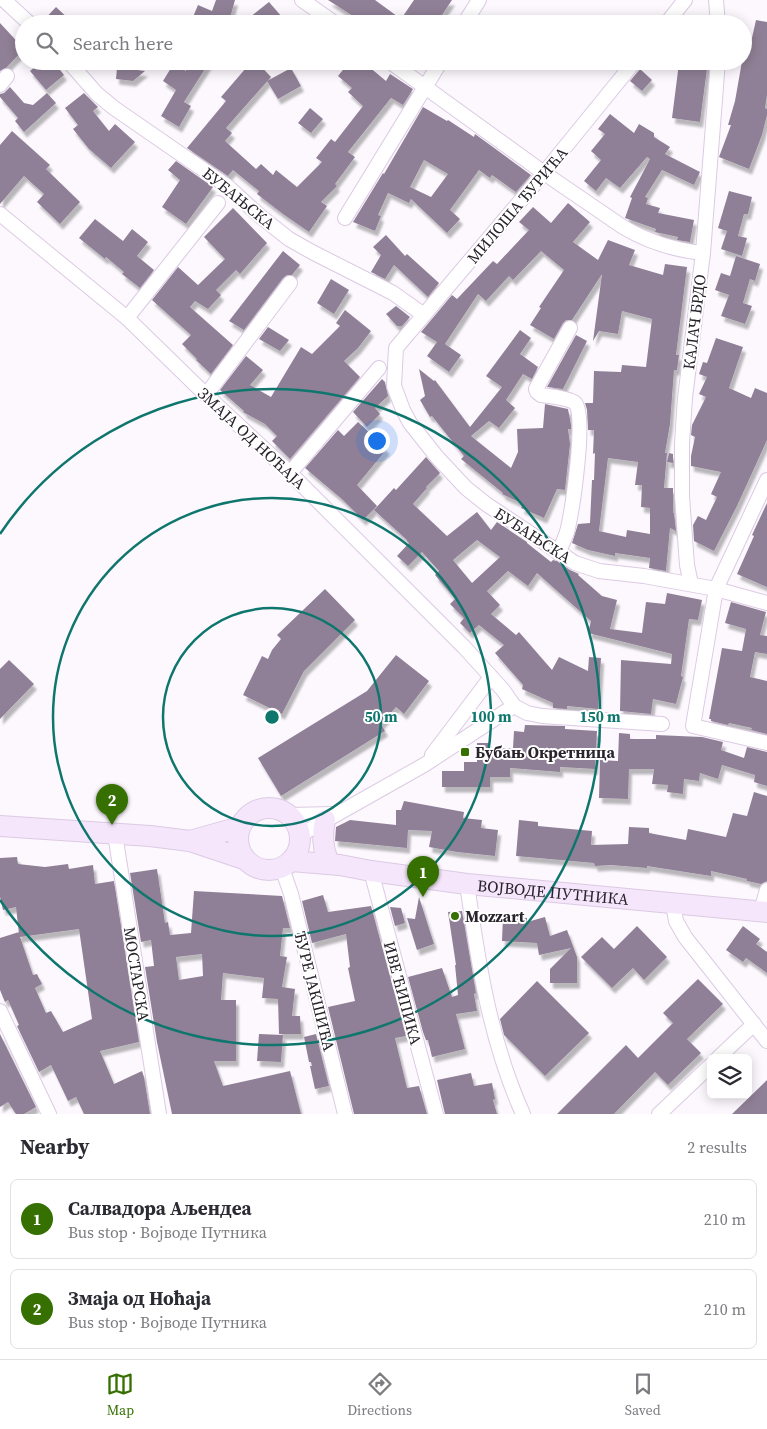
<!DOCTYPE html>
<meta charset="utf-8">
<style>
:root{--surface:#fff;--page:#f7f7f7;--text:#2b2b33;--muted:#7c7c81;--line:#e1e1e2;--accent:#357000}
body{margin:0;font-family:"Source Serif 4",serif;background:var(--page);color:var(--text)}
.controls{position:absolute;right:15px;bottom:15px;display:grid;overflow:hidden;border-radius:8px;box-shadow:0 2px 12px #0003}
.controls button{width:45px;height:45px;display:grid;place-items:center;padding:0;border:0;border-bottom:1px solid var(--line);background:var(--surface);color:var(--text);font:25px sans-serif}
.you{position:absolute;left:376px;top:440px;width:18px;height:18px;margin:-12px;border:4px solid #fff;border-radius:50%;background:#1a73e8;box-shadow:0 0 0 8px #1a73e833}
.badge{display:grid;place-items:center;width:32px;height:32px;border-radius:50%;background:var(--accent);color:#fff;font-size:16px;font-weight:700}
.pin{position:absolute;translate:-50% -41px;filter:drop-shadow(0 1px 2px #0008)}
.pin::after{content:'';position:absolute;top:26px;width:18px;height:15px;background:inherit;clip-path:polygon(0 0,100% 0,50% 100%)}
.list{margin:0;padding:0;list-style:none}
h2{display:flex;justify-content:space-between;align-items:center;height:65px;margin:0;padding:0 20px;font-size:21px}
h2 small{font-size:16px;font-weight:400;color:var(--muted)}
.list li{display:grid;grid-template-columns:32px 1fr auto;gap:15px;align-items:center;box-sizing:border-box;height:80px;margin:0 10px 10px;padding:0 10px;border:1px solid var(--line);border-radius:8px}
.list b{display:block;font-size:19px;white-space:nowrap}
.list p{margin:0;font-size:16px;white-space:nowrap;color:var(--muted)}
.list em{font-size:16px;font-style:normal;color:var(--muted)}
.icon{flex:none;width:28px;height:28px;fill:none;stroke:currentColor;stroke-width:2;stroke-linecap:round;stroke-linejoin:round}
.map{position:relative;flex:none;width:767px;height:1114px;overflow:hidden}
.search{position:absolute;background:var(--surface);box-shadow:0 2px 12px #0003;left:15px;right:15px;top:15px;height:55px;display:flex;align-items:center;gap:12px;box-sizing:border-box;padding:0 18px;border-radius:28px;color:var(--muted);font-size:19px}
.sheet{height:245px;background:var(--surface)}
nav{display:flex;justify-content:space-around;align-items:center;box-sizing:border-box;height:70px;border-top:1px solid var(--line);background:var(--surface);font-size:14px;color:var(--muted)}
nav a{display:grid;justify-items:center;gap:2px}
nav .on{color:var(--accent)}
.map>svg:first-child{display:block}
.building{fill:#908097;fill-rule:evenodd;filter:url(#shadow)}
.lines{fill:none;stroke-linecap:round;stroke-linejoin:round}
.street-casing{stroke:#dccae3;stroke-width:16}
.secondary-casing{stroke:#dccae3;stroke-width:22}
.street{stroke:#fff;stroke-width:14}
.secondary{stroke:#f5e6fc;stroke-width:20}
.ring{fill:none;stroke:#0f766e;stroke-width:2.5}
.poi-dot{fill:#357000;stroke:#fff;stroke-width:2}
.labels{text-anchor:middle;stroke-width:4;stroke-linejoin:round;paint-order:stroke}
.street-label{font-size:16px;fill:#29232c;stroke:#fff}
.poi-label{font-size:16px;font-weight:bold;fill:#29232c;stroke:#fff;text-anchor:start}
.centre{fill:#0f766e;stroke:#fff;stroke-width:2.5}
.ring-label{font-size:15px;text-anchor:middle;font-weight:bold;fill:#0f766e;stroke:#fff;stroke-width:4;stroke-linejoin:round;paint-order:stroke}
</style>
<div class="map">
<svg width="767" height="1114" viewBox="0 0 767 1114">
<defs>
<filter id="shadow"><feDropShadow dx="3" dy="5.5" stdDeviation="1" flood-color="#0004"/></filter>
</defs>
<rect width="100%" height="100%" fill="#fcf8fe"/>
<g class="building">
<path d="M216 0H235L230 18 243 24H190L198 5 212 11Z"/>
<path d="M328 0H375L401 19 414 0H452L436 24H348L353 16Z"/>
<path d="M269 2 288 24H259L250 17Z"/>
<path d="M56 7 74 24H40Z"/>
<path d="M756 20 767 22V95L765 108 767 109V115L762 135 749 169 719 157 731 125H728L735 101 744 50 749 51Z"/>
<path d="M0 23 24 49 6 68 0 71Z"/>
<path d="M42 61H53L64 75 46 90 30 71Z"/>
<path d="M186 61H210L184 102 191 106 179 127 161 116 176 90 163 81 174 63 186 71Z"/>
<path d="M252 61H256L271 77 226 128 232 133 225 141 256 169 261 164 273 175 276 170 297 187 322 162 316 158 331 139 335 142 363 106 348 92 352 88 338 76 350 61H362L386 81 390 74 413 89 403 105 391 98 348 152 355 157 335 184 337 186 321 202 327 206 309 232 283 214 257 194 259 191 233 170 228 176 187 148 226 101 221 97Z"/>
<path d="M687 61H708L700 122 672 118 679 63 687 64Z"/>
<path d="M117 68 130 69 145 71 133 81 116 79Z"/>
<path d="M291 68 301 86 278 99 267 81Z"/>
<path d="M640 69 652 80 642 91 630 81Z"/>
<path d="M10 87 24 103 33 105 47 93 56 103 24 132 15 121 18 118 0 97V94L4 93Z"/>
<path d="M84 93 98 107 93 111 109 131 115 124 135 142 111 168 89 149 73 129 78 125 65 108Z"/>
<path d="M423 107 447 121 448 120 474 137 475 134 531 175 516 192 492 175 490 178 479 170 450 210 460 219 447 233 411 199 409 203 388 193 378 215 381 216 375 231 353 222 383 173 384 174ZM424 160 448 174 431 197 410 187Z"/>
<path d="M310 108 323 119 311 133 298 123Z"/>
<path d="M610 114 634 133 639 124 654 133V137L670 147 665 154 700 172 694 185 662 170 645 197 648 198 646 204 660 208 658 213 694 220 690 242 677 240 678 237 655 232 656 229 625 218 632 198 630 197 650 159 647 157 620 188 606 178 596 191 584 181 601 160 591 151 605 134 598 129Z"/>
<path d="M12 131 50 165 46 169 80 202 60 224 37 202 44 194 24 176 0 204V145Z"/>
<path d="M176 161 213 187 186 224 162 207 180 180 168 170Z"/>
<path d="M729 191 752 197 748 214H744L738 236 747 238 742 256 721 249 727 231 718 228Z"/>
<path d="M568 203 590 222 573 242 598 260 608 240 635 250 629 265 663 275 665 264 687 267 676 355H679L677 370H674L670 424 665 453H667L664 488H673V513H674L676 531 670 528 666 571 649 568 650 558 615 553V556L588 550 572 543 578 524 590 523 592 480H594L595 453 593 454 594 430H588L587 410 585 403H593L594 371 621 372 622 365 646 367 652 319 622 311 618 334 599 331 593 341 602 274 572 320H566L563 323 554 339 530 325 541 308 539 307 564 270 541 251 513 280 509 276 486 301 478 294 445 344 461 355 449 372 427 356 437 342 421 332 452 295 457 299 493 261 497 264 529 230 519 222 533 207 551 223ZM608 458 638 462 635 485H642L641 507 650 508V534L627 530 626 537 599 531Z"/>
<path d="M233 208 267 243 240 274 236 270 216 290 221 295 208 309 195 301 190 307 233 345 211 374 196 360 197 359 182 344 191 335 152 300 178 267 198 285 225 259 204 237Z"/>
<path d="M95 219 123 241 132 229 148 242 137 256 154 270 140 288 122 274 124 272 106 257 105 259 79 238Z"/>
<path d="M386 235 405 256 407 254 439 283 428 297 394 265 385 279 371 272 381 255 373 247Z"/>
<path d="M283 251 300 265 292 275H287L283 278 244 330 229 321Z"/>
<path d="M736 256 760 264 755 281 750 279 743 303 752 306 745 324 721 316 729 295 715 290 721 273 730 276Z"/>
<path d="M331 279 349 290 334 314 317 303Z"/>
<path d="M396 306 410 317 402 326H397L386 314Z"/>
<path d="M345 310 371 331 358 348 344 361 360 377 290 459 272 441 277 436 265 424 243 412 244 411 220 390 246 356 263 370 250 385 271 397 301 347 312 354 340 326 336 323Z"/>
<path d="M268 327 289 340 280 351 259 339Z"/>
<path d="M520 330 531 338 520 354 538 367 532 379 523 374 506 400 515 408 499 428 489 421 471 436 511 468 518 452 517 429 543 428 545 404 568 409 571 425V429H568L570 444 565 490 557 489 544 518 521 508 523 504 502 494 503 493 461 459 464 456 432 416 430 417 420 400 425 396 419 369 434 381 435 380 470 427 502 387 486 376Z"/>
<path d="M576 335 587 341 563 389 547 387Z"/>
<path d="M716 338 743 347 729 388 751 398 755 388 767 393V440L737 506 714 551 694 541 693 525 698 516 706 520 717 497 711 494 721 472 691 466V456L695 437 691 435 692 425 706 397 699 394 707 377 699 374 703 362 707 363Z"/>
<path d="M382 379 385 382 388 396 375 408 380 414 367 427 353 412Z"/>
<path d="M358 422 387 449 357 485 377 506 363 520 343 500 305 468 338 430 344 436Z"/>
<path d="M669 453 673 454V463L667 462Z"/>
<path d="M426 457 440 473 426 487 427 488 413 504 447 536 477 512 491 530 497 522 527 542V543L551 562 553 560 557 561 570 570 579 574 578 575 602 596 617 600 610 629 642 633 646 602 665 604 667 593 702 600 698 620 689 619 681 676 683 677 676 704 653 699 651 714 620 711 621 660 671 664 672 654 588 633 591 621 537 573 528 586 508 571 487 591 500 605 491 614 516 635 519 632 552 670 559 657 588 671 589 657 601 658 598 709 567 706V709L553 708V703L522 689 523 685 495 653 504 645 479 625 470 633 460 623 464 618 450 604 455 599 435 575 439 571 422 552 408 566 397 556 409 543 407 541V540L374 510 394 488 396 490ZM477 540 500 557 472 583 453 560Z"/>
<path d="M767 503V587L737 574 754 536 752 535Z"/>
<path d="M325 589 355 620 304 671 282 714 243 695 262 656 268 659 272 650 281 639 277 635Z"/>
<path d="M731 602 766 612 760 635 767 636V654L755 652 750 677 767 681V734L751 730 752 728 729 723 728 725 711 721V719H709L722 648 742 651 746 629 725 623Z"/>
<path d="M396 655 429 681 404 714 396 707 381 724 385 731 281 796 258 758 367 691Z"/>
<path d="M9 660 34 684 0 719V669Z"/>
<path d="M525 725 565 726V729L597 731 595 769 560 767V772L510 768V777H490V787H442V771H464V762H477V743H489V748H513L514 731 524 732Z"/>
<path d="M619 733 630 734V739H656V735L702 737 723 742 721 750 744 758 747 747 767 752V786L754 782 755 775 722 765 718 779 700 773 699 781 684 779 683 794 667 792 668 785 652 784 654 769H629L628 799 599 798 600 760 618 761Z"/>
<path d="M754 792 767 796V881L761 884 747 881V879L711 871V876L647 866V868L611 865 595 866 594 863 516 856 519 820 538 822V826L592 831 591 845 628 844 629 827 649 828V833L686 840 688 829 726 837 733 813 747 816Z"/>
<path d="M404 801 464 812 463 818 482 820 481 828 498 830 495 856 457 852 429 847 432 831 408 830 407 848 335 841 336 827 350 820 396 825V810H401Z"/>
<path d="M17 857 18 864 45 867 68 864 69 869 93 865 95 884 114 881 139 1042 100 1051 114 1084 142 1071 144 1077 150 1114H84L76 1097 68 1101 51 1065 39 1072 17 1026 19 1025 8 1000 5 1002 0 990V938L19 932V934L16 907 3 910 0 897V858ZM79 929 92 1019 63 1032 51 1011 46 1013 35 988 42 984 37 974 33 975 20 937Z"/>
<path d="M157 869 165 923 168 922 170 935 191 933 194 891 282 896 290 928H283L280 956 287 957 282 987 295 989 292 1016H300L301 1034H279L278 999 262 998 264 978 223 973 221 1000H236V1061H214L223 1086 290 1071 301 1114H172L157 1042 145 967 154 966 151 940 141 942 130 873ZM202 954 203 976 179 980 176 957Z"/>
<path d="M323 895 328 912 371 906 406 1036 395 1038 407 1088 419 1086 427 1114H354L328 1007 355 1001 348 968 350 967 346 934 312 943 302 901Z"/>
<path d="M419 897 434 944 417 950 407 918 415 919Z"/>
<path d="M390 907 401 908 405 923 395 926Z"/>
<path d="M462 911 476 993 474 994 477 1011 456 1014 465 1049 432 1057 428 1040H426L423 1032 408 977 442 968 452 997 458 995 455 965H456L448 912Z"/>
<path d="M503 916 527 918V922L545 917 550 936 567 930 577 957V983H550V969L571 948 539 955 537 943 502 941Z"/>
<path d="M637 926 667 957 644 980 633 968 612 988 581 957 602 937 614 949Z"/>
<path d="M743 926 760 939 756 944 767 952V973L746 958 743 962 726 950Z"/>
<path d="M698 979 723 1004 687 1039 701 1053 668 1085 655 1072 614 1114H557L626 1045 638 1058 673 1023 663 1013Z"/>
<path d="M537 981 589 1033 545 1076 504 1035 500 1019Z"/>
<path d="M0 1034 36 1107 24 1114H16L8 1102 0 1107Z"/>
<path d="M259 1034 283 1035 281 1062 257 1061Z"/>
<path d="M316 1034 329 1086 315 1089 310 1066H312L311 1062H309L304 1037Z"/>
<path d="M471 1073 474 1086 492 1083 495 1099 493 1100 497 1114H445L437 1080Z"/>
<path d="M767 1080V1114H732Z"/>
</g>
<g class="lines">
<defs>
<g id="street">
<path d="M4 0 30 24"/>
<path d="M302 0 336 24"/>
<path d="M716 0 718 24"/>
<path d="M464 24 479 0"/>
<path d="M666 24 685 0"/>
<path d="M68 61 97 94 114 108 227 186 260 216 289 239 312 252 393 293 424 315"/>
<path d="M389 61 544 173 623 227C648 242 674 250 703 253"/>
<path d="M635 61 544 173 396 348 394 386 403 410 410 423 437 457 466 488 486 504 575 563 599 571 644 576 716 589 767 603"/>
<path d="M0 85 7 76"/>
<path d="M0 214 127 318 206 395 290 473 464 647 503 690 514 706 527 713 542 716 662 724"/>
<path d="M345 218 441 61"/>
<path d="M127 318 218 203"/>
<path d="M206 395 290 283"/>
<path d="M290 473 379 368"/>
<path d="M767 480 716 589 693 726 767 743"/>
<path d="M558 553C562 545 566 537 568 528 572 510 587 414 575 403 569 398 549 396 541 395L537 392 536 389 570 328"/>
<path d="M691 584 687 565 682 496V443L685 398 703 253 718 61"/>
<path d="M432 755 491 677"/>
<path d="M289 815 334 814"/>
<path d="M115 834 159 1114"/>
<path d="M300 835 424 765 514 706"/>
<path d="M282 868 291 894 345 1114"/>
<path d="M371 871 436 1114"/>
<path d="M467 884C478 962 490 1041 523 1114"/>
<path d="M673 904 676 921 685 937 767 1041"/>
<path d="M761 911 767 890"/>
<path d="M0 1011 49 1114"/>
<path d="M718 1058 754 1024"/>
<path d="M659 1114 711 1065"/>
</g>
<g id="secondary">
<circle cx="269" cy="839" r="31"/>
<path d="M325 820C322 834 322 845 327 858"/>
<path d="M0 826 150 836 190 841 244 859"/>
<path d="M190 841 240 827"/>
<path id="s1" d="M291 861 340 865 371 871 467 884 767 912"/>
</g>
</defs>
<use href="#street" class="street-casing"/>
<use href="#secondary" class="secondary-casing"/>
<use href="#street" class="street"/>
<use href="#secondary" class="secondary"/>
</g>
<g class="ring">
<circle cx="272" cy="717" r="109"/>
<circle cx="272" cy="717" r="219"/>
<path d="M0 534A328 328 0 1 1 0 900"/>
</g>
<g class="poi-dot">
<rect x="460" y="747" width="10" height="10" rx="2.5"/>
<circle cx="455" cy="916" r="5"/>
</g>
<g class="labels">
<g class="street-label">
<text transform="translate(239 198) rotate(39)" y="6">БУБАЊСКА</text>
<text transform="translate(517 205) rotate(-50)" y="6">МИЛОША ЂУРИЋА</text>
<text transform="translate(694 322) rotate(-83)" y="6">КАЛАЧ БРДО</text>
<text transform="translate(252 438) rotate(43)" y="6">ЗМАЈА ОД НОЋАЈА</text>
<text transform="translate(533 535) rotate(33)" y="6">БУБАЊСКА</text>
<text dy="6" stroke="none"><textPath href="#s1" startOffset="264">ВОЈВОДЕ ПУТНИКА</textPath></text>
<text transform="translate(137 974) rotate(81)" y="6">МОСТАРСКА</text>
<text transform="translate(315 991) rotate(76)" y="6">ЂУРЕ ЈАКШИЋА</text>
<text transform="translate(403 993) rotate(75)" y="6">ИВЕ ЋИПИКА</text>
</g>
<g class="poi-label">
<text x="475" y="758">Бубањ Окретница</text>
<text x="465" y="922">Mozzart</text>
</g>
</g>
<circle cx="272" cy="717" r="8" class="centre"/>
<g class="ring-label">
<text x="381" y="722">50 m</text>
<text x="491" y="722">100 m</text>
<text x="600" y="722">150 m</text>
</g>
</svg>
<div class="controls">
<button><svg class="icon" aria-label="layers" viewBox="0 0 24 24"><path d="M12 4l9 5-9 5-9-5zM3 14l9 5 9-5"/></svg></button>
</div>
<div class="you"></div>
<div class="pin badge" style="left:423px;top:897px">1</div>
<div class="pin badge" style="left:112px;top:825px">2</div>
<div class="search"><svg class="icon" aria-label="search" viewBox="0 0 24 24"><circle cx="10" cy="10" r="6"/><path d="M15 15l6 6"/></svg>Search here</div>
</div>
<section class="sheet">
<h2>Nearby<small>2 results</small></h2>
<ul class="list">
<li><span class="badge">1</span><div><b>Салвадора Аљендеа</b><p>Bus stop · Војводе Путника</p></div><em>210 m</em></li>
<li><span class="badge">2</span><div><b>Змаја од Ноћаја</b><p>Bus stop · Војводе Путника</p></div><em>210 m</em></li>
</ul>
</section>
<nav>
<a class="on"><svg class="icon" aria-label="map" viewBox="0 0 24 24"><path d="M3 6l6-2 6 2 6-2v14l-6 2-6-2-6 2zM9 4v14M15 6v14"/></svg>Map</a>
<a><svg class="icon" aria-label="directions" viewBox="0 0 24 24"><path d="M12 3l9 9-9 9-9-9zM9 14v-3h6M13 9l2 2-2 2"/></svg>Directions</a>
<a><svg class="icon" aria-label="saved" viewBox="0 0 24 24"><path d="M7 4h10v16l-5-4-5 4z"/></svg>Saved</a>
</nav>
